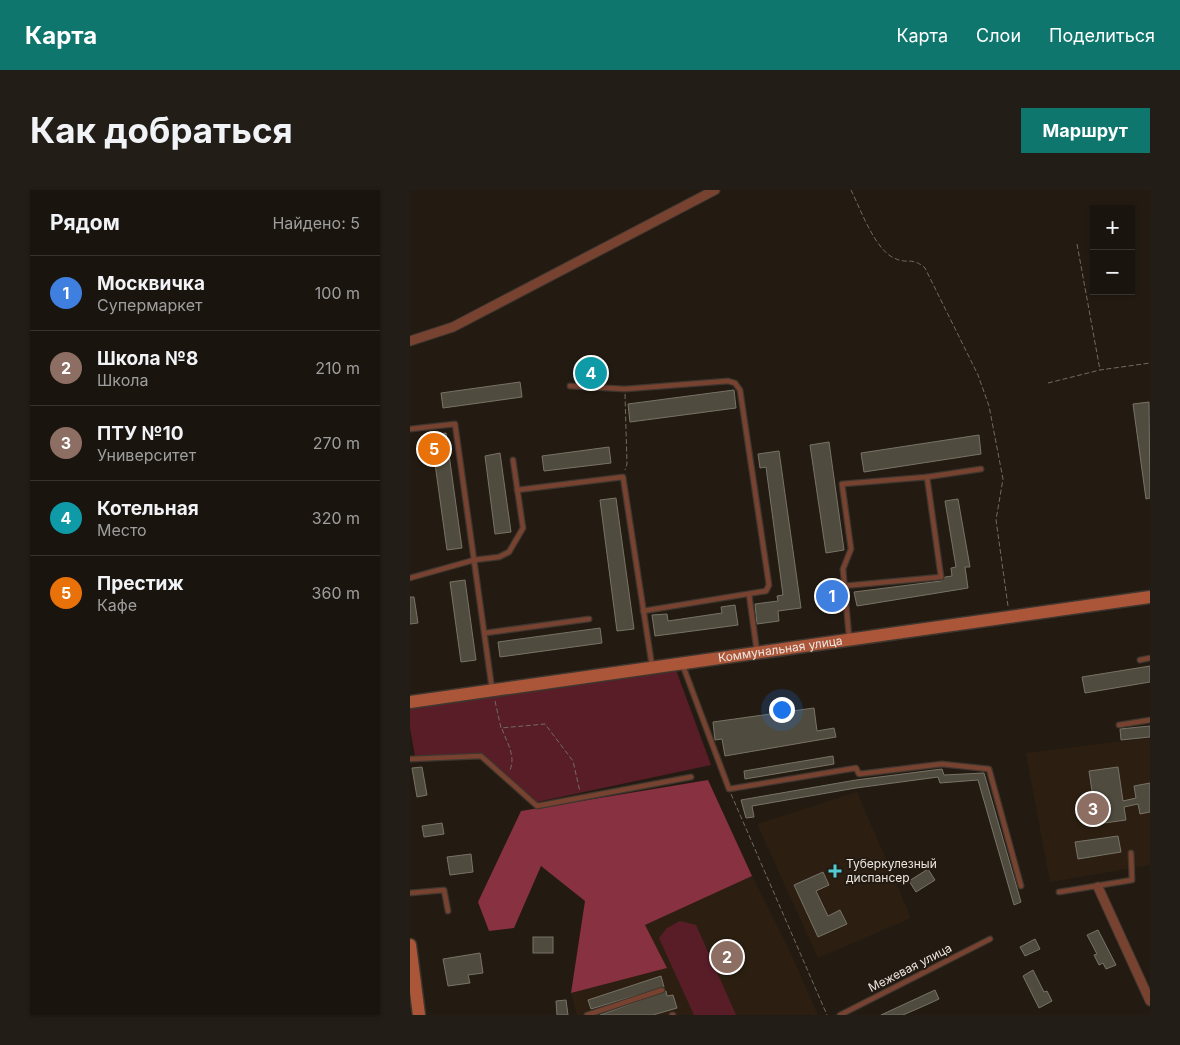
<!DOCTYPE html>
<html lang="ru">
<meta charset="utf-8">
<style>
:root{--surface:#1a140e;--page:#231d17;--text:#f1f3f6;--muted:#9f9e9e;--line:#38332e;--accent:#0f766e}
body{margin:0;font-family:Inter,sans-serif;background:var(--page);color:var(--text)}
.controls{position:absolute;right:15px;top:15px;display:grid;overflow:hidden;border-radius:0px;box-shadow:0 1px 4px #0004}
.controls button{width:45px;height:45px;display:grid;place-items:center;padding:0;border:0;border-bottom:1px solid var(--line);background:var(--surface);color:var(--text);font:25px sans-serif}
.you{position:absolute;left:371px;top:519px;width:18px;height:18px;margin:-12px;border:4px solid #fff;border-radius:50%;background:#1a73e8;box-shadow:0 0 0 8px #1a73e833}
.badge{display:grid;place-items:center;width:32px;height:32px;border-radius:50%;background:var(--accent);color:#fff;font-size:16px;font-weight:700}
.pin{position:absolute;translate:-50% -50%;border:2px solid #fff;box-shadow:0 1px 5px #0006}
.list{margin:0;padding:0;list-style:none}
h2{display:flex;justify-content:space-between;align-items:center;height:65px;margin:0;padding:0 20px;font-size:21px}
h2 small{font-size:16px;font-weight:400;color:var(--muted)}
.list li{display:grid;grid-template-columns:32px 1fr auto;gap:15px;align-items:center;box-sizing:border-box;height:75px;padding:0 20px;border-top:1px solid var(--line)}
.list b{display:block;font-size:19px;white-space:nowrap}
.list p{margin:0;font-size:16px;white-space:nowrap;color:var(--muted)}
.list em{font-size:16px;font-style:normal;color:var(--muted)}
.map{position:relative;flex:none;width:740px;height:825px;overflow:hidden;border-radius:0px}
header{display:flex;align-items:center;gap:30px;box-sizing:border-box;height:70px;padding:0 25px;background:var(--accent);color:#fff}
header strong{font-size:24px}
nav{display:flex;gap:28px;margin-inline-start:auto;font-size:18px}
.intro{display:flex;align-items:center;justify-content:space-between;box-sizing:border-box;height:120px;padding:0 30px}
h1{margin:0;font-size:35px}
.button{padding:12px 22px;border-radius:0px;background:var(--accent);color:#fff;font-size:18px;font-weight:700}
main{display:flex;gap:30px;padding:0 30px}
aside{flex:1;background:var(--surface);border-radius:0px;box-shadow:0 1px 4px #0004}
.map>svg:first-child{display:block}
.built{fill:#2c1f11}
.green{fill:#591d28}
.forest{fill:#873141}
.building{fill:#4f4b3e;stroke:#777366}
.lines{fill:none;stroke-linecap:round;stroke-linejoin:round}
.lane-casing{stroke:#3f372f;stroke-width:7}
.street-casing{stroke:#3f372f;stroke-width:11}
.secondary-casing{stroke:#3f372f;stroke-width:15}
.path{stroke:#726b63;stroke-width:1;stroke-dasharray:5 2.5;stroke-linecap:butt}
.lane{stroke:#784231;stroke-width:4.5}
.street{stroke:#784231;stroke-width:9}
.secondary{stroke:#ac5639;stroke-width:12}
.poi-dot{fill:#51ccd3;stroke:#231b12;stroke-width:2}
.labels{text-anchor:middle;stroke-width:4;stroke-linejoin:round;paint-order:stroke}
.street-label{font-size:12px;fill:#ece6e0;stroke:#231b12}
.poi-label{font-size:12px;fill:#ece6e0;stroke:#231b12;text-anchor:start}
</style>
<header>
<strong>Карта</strong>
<nav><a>Карта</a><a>Слои</a><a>Поделиться</a></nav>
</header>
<div class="intro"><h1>Как добраться</h1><a class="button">Маршрут</a></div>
<main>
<aside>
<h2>Рядом<small>Найдено: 5</small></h2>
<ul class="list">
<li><span class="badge" style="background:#3f7fe0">1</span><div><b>Москвичка</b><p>Супермаркет</p></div><em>100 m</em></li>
<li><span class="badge" style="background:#8d6e63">2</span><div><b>Школа №8</b><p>Школа</p></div><em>210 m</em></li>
<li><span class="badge" style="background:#8d6e63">3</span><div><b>ПТУ №10</b><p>Университет</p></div><em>270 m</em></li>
<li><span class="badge" style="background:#0f9aa8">4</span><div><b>Котельная</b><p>Место</p></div><em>320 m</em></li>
<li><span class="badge" style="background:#e8710a">5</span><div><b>Престиж</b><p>Кафе</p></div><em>360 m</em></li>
</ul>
</aside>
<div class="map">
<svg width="740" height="825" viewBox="0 0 740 825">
<rect width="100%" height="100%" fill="#231b12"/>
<g class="built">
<path d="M740 548V675L640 692 616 563Z"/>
<path d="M447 602 501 728 408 768 347 634Z"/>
<path d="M342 686 377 755 408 825H167L161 803 256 778 235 735Z"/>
</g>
<g class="green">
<path d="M266 480 301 575 127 612 72 564 5 566 0 538V519Z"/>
<path d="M270 731 286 735 326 825H284L249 748 257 738Z"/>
</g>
<path class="forest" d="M298 590 342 686 235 735 257 778 161 803 175 711 131 676 104 738 79 741 68 712 111 621Z"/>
<g class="building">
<path d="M195 174 197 190 167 192 165 177Z"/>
<path d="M110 192 112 207 33 218 31 203Z"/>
<path d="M324 200 326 218 220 232 218 214Z"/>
<path d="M739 212 740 308 736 309 723 214Z"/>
<path d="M36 243 52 358 37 360 21 245Z"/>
<path d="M569 245 571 264 454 282 451 263Z"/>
<path d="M419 252 434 360 416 363 400 255Z"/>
<path d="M199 257 201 273 134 281 132 266Z"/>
<path d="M369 261 391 418 368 421 369 431 347 434 345 414 368 411 367 406 373 405 356 277 350 278 348 264Z"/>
<path d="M90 263 101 342 85 344 75 266Z"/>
<path d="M206 308 224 439 207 441 190 310Z"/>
<path d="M548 309 560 377H555L558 398 447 416 444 402 531 391 535 387 542 386 541 378 546 377 535 311Z"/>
<path d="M55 390 66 470 51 472 40 392Z"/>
<path d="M0 407H4L8 433 0 434Z"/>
<path d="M325 415 328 435 245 446 242 425 257 424 258 431 312 423 311 417Z"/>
<path d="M190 438 192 453 90 467 88 452Z"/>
<path d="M740 476V492L675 503 672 487Z"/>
<path d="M404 518 407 541 424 538 426 547 315 566 312 549 305 550 303 532Z"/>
<path d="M740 536V547L711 550 710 539Z"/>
<path d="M423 566 424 574 335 589 334 581Z"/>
<path d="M12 577 17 605 7 607 2 578Z"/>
<path d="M708 577 713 611 726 608 724 596 740 593V622L730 624 728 614 714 617 716 630 687 634 679 581Z"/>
<path d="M532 579 534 585 574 583 611 712 604 715 568 590 530 593 528 587 446 598 342 616 344 627 336 628 331 610 446 590Z"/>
<path d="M32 633 34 644 14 647 12 636Z"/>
<path d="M708 646 711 662 668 669 665 652Z"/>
<path d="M61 664 63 682 40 685 37 667Z"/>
<path d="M518 679 525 690 506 702 499 691Z"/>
<path d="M413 682 419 695 406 701 418 726 430 720 437 734 408 747 384 695Z"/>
<path d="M688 740 706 775 696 779 693 773 689 775 684 765 687 764 677 745Z"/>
<rect x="123" y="747" width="20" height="16"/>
<path d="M625 749 630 759 615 766 610 757Z"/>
<path d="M70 763 73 783 58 785 60 793 38 796 33 769Z"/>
<path d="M623 780 634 802 637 801 642 811 629 818 613 786Z"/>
<path d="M251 786 254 797 181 819 178 810Z"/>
<path d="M525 800 529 809 516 815 493 825H471Z"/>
<path d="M256 801 257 806 263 805 267 818 243 825H190Z"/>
<path d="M156 810 158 825H147L146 811Z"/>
</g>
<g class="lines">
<defs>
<g id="lane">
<path d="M160 196 215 199 318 191 325 193 330 200 359 395 356 401 233 421"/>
<path d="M0 239 45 234 82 499"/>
<path d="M517 287 571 279"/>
<path d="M107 300 213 287 242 476"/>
<path d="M0 388 64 370 89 367 99 362 113 338 103 270"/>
<path d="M433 396 531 387 517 287 432 294 441 359 433 379 439 447"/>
<path d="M339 404 347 462"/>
<path d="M75 443 179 429"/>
<path d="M730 470 740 468"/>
<path d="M273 476 319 599 446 578 449 584 532 574 579 579 611 696"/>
<path d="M709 535 740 530"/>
<path d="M0 569 71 566 127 616 281 587"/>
<path d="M649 702 722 690 721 663"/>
<path d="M0 703 34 700 38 721"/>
<path d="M177 825 252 800"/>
<path d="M262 825H263"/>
<path d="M430 825 580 749"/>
</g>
<g id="street">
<path d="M0 151 43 137 305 0"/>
<path d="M688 697 740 811"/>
</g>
<g id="secondary">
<path id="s1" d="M0 512 740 407"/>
<path d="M0 755 9 825"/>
</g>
</defs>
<use href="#lane" class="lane-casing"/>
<use href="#street" class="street-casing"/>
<use href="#secondary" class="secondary-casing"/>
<g class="path">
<path d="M441 0C450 18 465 60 484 68 498 75 501 66 515 78L568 185 579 216 593 289 586 330 598 416"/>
<path d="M667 54 690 180"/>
<path d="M638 193 690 180 740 173"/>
<path d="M215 204 217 274 215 280"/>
<path d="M85 511 91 538 135 534 163 571 170 602"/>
<path d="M92 539C97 553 107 567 99 582"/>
<path d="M321 604 417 825"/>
</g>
<use href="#lane" class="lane"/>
<use href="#street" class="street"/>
<use href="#secondary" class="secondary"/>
</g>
<path class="poi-dot" d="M422.5 673.5h5v5h5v5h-5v5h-5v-5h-5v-5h5z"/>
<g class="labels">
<g class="street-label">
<text dy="4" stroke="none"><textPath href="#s1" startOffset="374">Коммунальная улица</textPath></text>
<text transform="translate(500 778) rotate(-27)" y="4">Межевая улица</text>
</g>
<g class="poi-label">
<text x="436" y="678">Туберкулезный<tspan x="436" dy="14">диспансер</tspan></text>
</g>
</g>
</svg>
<div class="controls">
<button>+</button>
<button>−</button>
</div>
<div class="you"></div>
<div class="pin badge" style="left:422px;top:406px;background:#3f7fe0">1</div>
<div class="pin badge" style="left:317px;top:767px;background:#8d6e63">2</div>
<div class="pin badge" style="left:683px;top:619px;background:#8d6e63">3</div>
<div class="pin badge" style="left:181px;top:183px;background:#0f9aa8">4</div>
<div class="pin badge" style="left:24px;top:259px;background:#e8710a">5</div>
</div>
</main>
